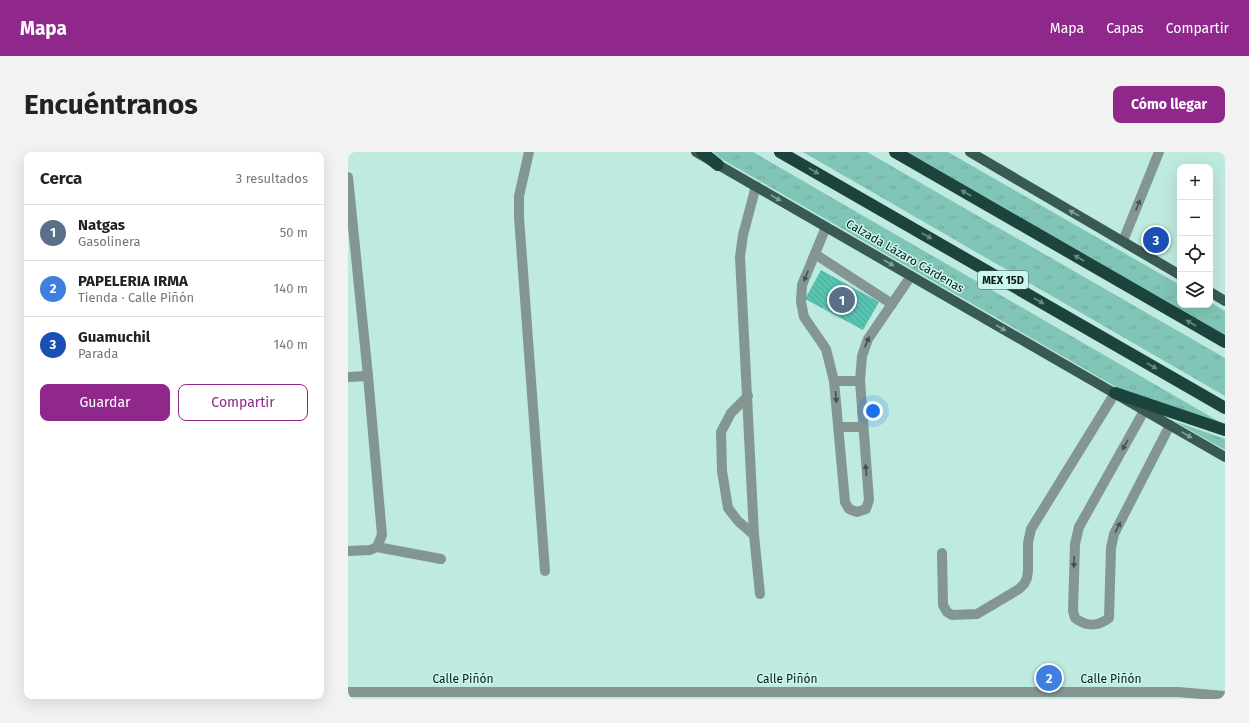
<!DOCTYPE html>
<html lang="es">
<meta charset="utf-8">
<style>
:root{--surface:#fff;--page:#f2f2f2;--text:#222;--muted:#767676;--line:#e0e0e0;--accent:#90288c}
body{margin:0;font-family:"Fira Sans",sans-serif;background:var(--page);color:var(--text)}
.controls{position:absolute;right:12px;top:12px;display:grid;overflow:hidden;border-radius:8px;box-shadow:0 4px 16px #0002}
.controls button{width:36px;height:36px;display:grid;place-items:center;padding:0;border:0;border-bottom:1px solid var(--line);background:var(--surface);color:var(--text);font:20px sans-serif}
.you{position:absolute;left:525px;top:259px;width:14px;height:14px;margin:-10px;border:3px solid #fff;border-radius:50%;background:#1a73e8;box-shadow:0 0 0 6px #1a73e833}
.badge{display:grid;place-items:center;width:26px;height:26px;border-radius:50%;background:var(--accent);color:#fff;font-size:13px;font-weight:700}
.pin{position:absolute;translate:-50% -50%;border:2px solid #fff;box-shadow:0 1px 4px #0006}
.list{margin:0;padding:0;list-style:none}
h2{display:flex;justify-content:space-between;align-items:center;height:52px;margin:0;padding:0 16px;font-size:17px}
h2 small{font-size:13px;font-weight:400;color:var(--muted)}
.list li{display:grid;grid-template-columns:26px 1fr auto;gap:12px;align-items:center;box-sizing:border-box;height:56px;padding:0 16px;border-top:1px solid var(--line)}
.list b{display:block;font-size:15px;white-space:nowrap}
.list p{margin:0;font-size:13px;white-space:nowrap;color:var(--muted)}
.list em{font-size:13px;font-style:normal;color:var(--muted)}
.actions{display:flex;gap:8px;padding:12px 16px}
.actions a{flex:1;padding:9px 0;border:1px solid var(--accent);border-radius:8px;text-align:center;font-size:14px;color:var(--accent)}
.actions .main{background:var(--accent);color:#fff}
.icon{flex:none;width:22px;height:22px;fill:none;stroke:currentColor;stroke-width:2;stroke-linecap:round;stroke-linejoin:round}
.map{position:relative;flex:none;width:877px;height:547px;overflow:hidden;border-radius:8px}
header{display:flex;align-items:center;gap:24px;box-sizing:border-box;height:56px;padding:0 20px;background:var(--accent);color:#fff}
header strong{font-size:19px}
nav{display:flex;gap:22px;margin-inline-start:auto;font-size:14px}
.intro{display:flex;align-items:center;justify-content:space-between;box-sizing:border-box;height:96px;padding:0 24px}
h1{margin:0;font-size:28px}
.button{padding:10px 18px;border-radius:8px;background:var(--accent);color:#fff;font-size:14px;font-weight:700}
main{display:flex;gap:24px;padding:0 24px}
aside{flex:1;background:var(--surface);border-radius:8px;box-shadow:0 4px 16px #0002}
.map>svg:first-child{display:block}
.grass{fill:url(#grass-tufts)}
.building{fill:url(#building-back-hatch)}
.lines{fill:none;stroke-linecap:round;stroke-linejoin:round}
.minor{stroke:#849692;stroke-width:10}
.major{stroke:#395a53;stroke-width:10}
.highway{stroke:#1c443d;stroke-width:12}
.oneway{fill:#628c83}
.oneway2{fill:#7ba198}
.oneway3{fill:#41534f}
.labels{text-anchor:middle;stroke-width:3;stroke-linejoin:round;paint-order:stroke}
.shield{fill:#cbf7ed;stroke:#455e58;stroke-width:1}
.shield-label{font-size:11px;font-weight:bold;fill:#0b1c18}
.street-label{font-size:12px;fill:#0b1c18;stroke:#cbf7ed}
</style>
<header>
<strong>Mapa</strong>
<nav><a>Mapa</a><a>Capas</a><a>Compartir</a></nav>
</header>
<div class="intro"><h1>Encuéntranos</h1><a class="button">Cómo llegar</a></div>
<main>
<aside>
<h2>Cerca<small>3 resultados</small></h2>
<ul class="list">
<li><span class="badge" style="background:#5c6f8a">1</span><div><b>Natgas</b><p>Gasolinera</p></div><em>50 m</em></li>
<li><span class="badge" style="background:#3f7fe0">2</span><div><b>PAPELERIA IRMA</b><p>Tienda · Calle Piñón</p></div><em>140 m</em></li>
<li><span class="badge" style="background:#1a4fb4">3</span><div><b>Guamuchil</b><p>Parada</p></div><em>140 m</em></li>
</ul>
<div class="actions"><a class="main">Guardar</a><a>Compartir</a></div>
</aside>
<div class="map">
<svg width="877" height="547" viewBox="0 0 877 547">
<defs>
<pattern id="grass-tufts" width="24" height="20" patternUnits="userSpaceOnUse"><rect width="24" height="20" fill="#80c5b7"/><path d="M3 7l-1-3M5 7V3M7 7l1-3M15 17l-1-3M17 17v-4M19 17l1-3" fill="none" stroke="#6da99d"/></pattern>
<pattern id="building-back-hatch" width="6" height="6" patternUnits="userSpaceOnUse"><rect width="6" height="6" fill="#57c4b1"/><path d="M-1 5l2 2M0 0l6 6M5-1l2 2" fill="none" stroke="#4aa898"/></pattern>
</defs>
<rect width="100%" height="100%" fill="#beeae0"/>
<g class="grass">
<path d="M365 0H405L877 273V274L768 235 372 6Z"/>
<path d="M455 0H519L877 206V244Z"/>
<path d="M557 0H600L832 133V153H862V150L877 159V185Z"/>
<path d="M826 269 877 287V298Z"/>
</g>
<path class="building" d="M473 118 531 150 515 178 457 147Z"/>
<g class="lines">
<g class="minor">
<path d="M181 0 171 44V65L197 419"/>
<path d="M0 25 20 224 34 383 29 395"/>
<path d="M408 34 395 83 392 105 406 383 412 442"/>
<path d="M478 75 454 133 453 150 456 165 478 197 486 229 497 350 501 357 509 360 518 357 521 348 512 229 514 204 520 187 563 124"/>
<path d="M775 89 811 0"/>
<path d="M467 102 544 152"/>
<path d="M0 225 20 224"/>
<path d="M486 229H512"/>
<path d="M400 244 383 261 373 280 374 319 380 356 390 369 406 383"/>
<path d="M796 259 731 375 727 392 725 459 727 466C739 475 749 475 761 466L763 396 766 382 822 273"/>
<path d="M491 275H515"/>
<path d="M0 399 22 398 29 395 93 407"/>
<path d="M594 401 595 453 599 460 604 463 629 462 671 437 676 432 679 426 680 419V391L683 377 767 241"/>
<path d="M0 540H830L877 544"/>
</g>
<g class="major">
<path d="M348 0 877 305"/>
<path d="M622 0 832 123"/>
<path d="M862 140 877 149"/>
</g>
<g class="highway">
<path d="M354 0 370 13"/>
<path d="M432 0 877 256"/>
<path d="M547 0 877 190"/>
<path d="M767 241 877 278"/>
</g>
</g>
<defs><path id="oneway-solid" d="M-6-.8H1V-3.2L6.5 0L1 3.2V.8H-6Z"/></defs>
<g class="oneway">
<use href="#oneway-solid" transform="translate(466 19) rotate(30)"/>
<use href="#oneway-solid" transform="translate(618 41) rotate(-150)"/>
<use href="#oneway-solid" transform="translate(579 84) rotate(30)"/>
<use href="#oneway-solid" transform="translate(731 106) rotate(-150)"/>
<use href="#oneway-solid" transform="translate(691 149) rotate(30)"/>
<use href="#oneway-solid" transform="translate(843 171) rotate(-150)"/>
<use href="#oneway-solid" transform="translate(804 214) rotate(30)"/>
</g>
<g class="oneway2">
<use href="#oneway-solid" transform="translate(428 46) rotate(30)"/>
<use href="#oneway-solid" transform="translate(726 61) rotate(-150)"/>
<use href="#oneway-solid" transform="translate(541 111) rotate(30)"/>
<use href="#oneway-solid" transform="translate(653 176) rotate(30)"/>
<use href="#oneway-solid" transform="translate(839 283) rotate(30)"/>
</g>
<g class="oneway3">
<use href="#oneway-solid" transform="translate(790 53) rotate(-68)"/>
<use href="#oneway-solid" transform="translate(458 124) rotate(112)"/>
<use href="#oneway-solid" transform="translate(519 190) rotate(-66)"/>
<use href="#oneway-solid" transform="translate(488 245) rotate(85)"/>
<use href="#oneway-solid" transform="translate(777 293) rotate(119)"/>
<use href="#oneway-solid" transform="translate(518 318) rotate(-95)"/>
<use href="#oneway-solid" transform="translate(770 375) rotate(-63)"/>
<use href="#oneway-solid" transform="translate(726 410) rotate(91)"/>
</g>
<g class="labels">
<rect class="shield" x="630" y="119" width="50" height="18" rx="3"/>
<g class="shield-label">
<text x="655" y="132">MEX 15D</text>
</g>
<g class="street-label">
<text transform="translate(557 104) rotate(30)" y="4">Calzada Lázaro Cárdenas</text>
<text x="115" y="531">Calle Piñón</text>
<text x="439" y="531">Calle Piñón</text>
<text x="763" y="531">Calle Piñón</text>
</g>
</g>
</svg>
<div class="controls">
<button>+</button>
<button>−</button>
<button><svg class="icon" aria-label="locate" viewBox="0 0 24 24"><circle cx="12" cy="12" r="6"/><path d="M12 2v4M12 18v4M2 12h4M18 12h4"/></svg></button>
<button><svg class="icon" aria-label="layers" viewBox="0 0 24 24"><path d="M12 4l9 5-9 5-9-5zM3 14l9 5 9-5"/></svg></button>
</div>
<div class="you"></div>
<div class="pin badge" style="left:494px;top:148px;background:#5c6f8a">1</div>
<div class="pin badge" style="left:701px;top:526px;background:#3f7fe0">2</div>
<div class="pin badge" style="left:808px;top:88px;background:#1a4fb4">3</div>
</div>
</main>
